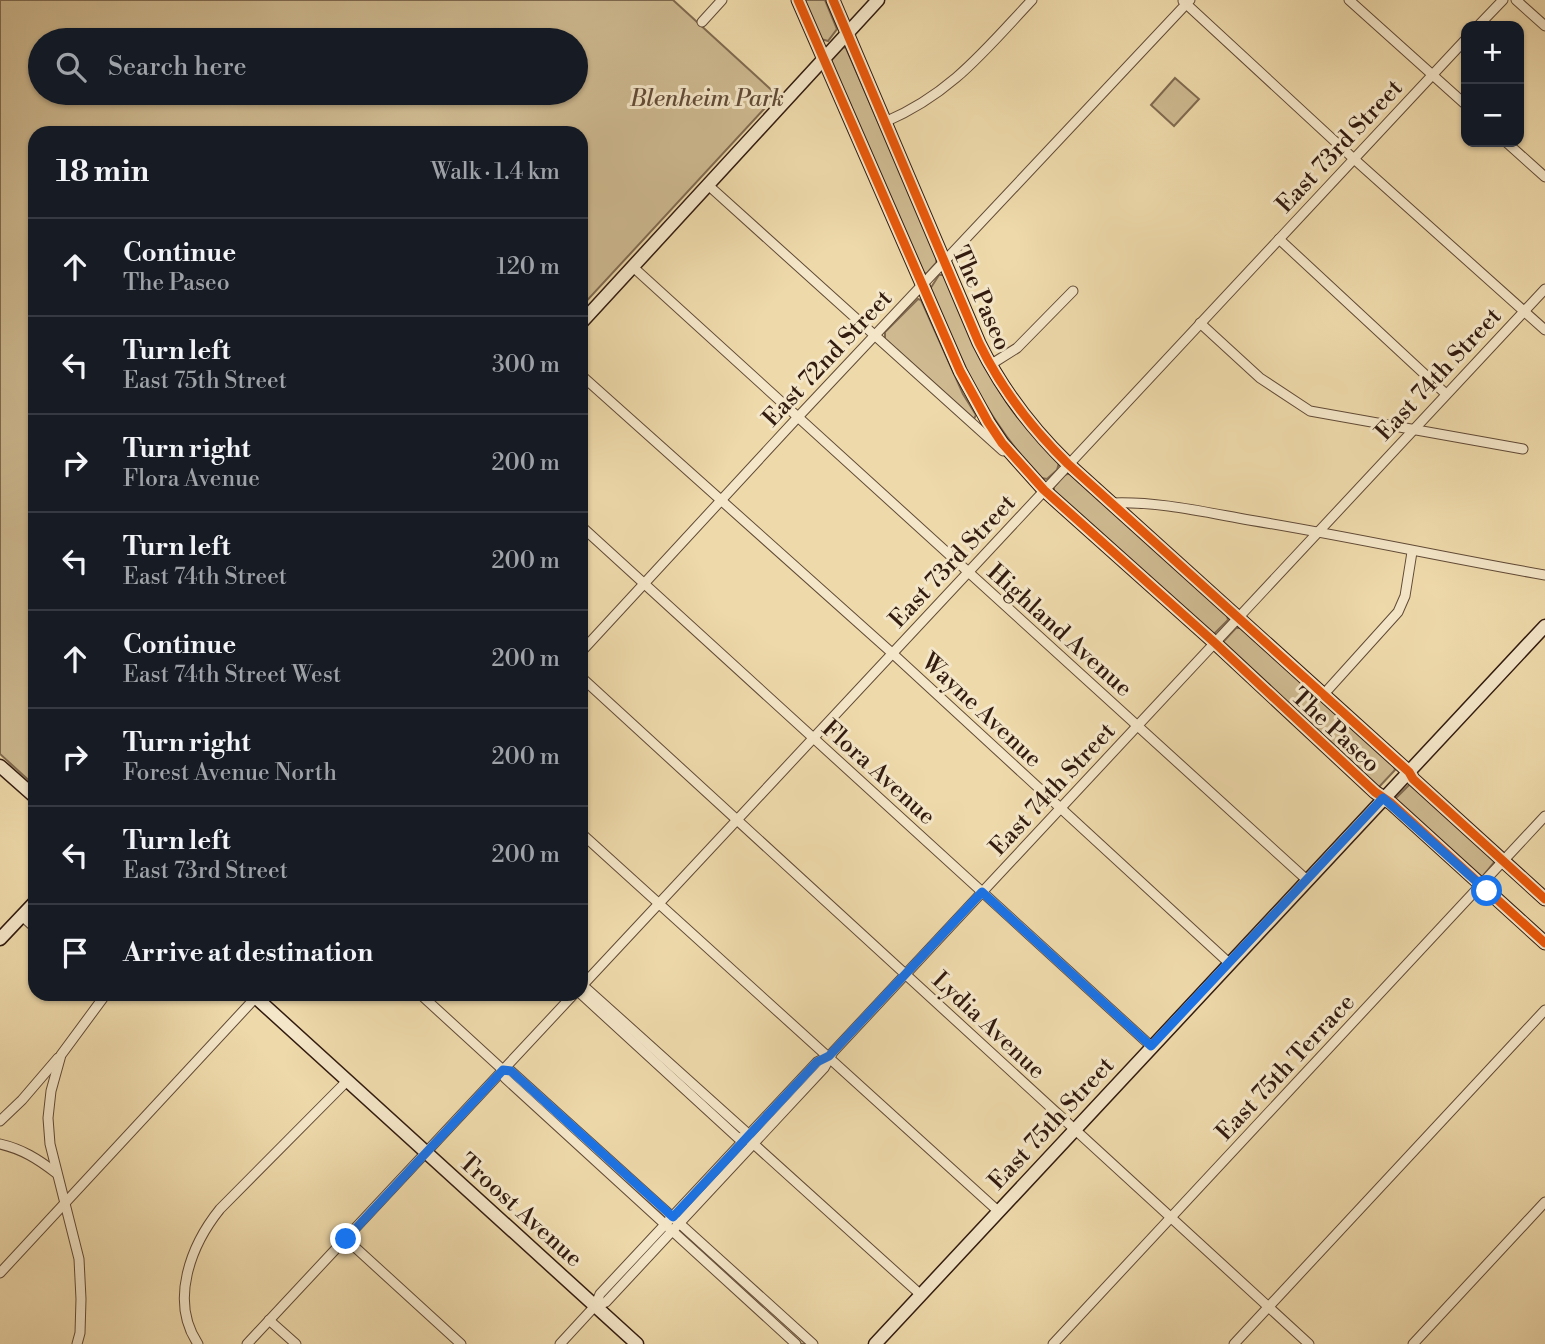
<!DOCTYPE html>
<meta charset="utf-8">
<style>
:root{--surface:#171b24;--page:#242831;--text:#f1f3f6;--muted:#9ea1a6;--line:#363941}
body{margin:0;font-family:"Libre Bodoni",serif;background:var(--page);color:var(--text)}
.controls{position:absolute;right:21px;top:21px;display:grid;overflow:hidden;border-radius:14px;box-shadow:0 2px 5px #0004}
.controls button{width:63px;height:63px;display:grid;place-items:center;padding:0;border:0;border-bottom:2px solid var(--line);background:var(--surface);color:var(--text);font:35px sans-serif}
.stop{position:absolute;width:21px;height:21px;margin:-16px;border:5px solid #1a73e8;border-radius:50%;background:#fff}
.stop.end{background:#1a73e8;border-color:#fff;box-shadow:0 2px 7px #0008}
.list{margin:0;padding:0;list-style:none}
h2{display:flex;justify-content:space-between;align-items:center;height:91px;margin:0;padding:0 28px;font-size:30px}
h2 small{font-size:23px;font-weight:400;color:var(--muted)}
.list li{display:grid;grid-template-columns:46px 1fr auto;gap:21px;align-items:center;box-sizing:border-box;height:98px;padding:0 28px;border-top:2px solid var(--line)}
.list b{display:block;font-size:26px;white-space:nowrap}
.list p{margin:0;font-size:23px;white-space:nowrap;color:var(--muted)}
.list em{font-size:23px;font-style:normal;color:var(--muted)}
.icon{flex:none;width:38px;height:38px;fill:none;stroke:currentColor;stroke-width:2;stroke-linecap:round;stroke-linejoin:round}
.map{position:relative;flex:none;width:1545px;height:1344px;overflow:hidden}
.search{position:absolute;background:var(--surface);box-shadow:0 2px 5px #0004;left:28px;top:28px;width:560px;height:77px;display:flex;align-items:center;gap:18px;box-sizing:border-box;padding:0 24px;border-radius:38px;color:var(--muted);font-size:26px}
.panel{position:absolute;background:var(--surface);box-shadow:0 2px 5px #0004;left:28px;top:126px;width:560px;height:875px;border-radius:21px}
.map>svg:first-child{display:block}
.green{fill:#ceb990;stroke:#806a50;stroke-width:2;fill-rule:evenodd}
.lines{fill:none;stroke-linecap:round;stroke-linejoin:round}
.street-casing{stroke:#614a36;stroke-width:11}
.secondary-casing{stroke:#321b0f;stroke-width:15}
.street{stroke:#f4e6c8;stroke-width:9}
.secondary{stroke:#f4e6c8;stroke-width:12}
.cycleway-casing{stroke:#f4e6c8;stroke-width:13}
.cycleway{stroke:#e8590c;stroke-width:9}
.route{stroke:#1a73e8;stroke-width:9}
.labels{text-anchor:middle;stroke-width:6;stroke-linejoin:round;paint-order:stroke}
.park-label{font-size:24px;font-style:italic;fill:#614a36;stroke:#f4e6c8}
.street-label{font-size:24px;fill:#321b0f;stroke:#f4e6c8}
</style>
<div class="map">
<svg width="1545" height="1344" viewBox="0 0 1545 1344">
<rect width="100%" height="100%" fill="#eed9aa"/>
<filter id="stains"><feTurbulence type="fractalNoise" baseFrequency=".00286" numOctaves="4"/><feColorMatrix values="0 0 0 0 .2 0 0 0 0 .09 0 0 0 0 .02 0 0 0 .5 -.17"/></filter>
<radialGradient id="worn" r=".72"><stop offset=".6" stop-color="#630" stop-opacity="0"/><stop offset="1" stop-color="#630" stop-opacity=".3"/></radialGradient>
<g class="green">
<path d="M0 0H673L777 95 581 307V133H35V786L0 754ZM40 40H576V93H40Z"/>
<path d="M804 0H825L837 29 828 41 821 39Z"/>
<path d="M843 47 846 48 937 257 936 263 927 273 923 274 831 61 832 57Z"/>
<path d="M1175 78 1199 99 1174 126 1151 105Z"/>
<path d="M939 275H944C964 320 981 366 1009 406 1023 427 1043 443 1059 463L1057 470 1047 479 1041 478C987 421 960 360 930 289Z"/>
<path d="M918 299 921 300 963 394 976 415 974 419 885 339V332Z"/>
<path d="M1071 473 1227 615 1228 620 1213 635 1054 494V487L1064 475Z"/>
<path d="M1236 628H1241L1394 766 1395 770 1379 787H1376L1223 642Z"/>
<path d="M1411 783 1496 860 1483 876 1479 878 1394 800Z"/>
<path d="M680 1229 809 1344H801L678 1232Z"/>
</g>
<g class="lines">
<defs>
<g id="street">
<path d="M1349 0 1466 105"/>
<path d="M1516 0 1545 26"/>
<path d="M1183 1 1354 159 1545 330"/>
<path d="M702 22 722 0"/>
<path d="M1478 26 1503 0"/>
<path d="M885 122C951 94 985 50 1032 0"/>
<path d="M1506 142 1545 177"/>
<path d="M708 185 1003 451"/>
<path d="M1279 239 1446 394"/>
<path d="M633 267 1307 880"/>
<path d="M1200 323 1260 378 1310 411 1523 449"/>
<path d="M990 365 1017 348 1073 291"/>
<path d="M581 375 892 653 1229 963"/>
<path d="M1111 503C1157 501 1204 512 1249 520 1348 536 1446 558 1545 575"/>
<path d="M581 526 1151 1046"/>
<path d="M581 652 798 417 1190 0"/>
<path d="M581 677 1309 1344"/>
<path d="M1324 694 1398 612 1405 596 1412 552"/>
<path d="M581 833 998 1211"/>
<path d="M22 916 35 928"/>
<path d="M581 987 1466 39"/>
<path d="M581 987 587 989 745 1131 746 1137 921 1295"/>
<path d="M420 994 503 1070 511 1071 813 1344"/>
<path d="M581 994 738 1138 746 1137"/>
<path d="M503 1070 505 1078 796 1344"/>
<path d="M0 1121 22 1100 58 1058"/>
<path d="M0 1144C22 1149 38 1159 56 1173"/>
<path d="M346 1239 461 1344"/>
<path d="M0 1273 258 995"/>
<path d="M595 1306 600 1294 817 1062 829 1056"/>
<path d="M269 1320 296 1344"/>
<path d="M77 1344 80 1333 81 1299 79 1259 50 1144 48 1118 51 1091 61 1055 106 994"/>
<path d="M198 1344C169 1301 191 1245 220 1209L347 1081"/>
<path d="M247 1344 574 994"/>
<path d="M560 1344 595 1306 606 1302 824 1068 833 1052 1545 289"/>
<path d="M1053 1344 1545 816"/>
<path d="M1234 1344 1545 1010"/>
<path d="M1413 1344 1545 1202"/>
</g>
<g id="secondary">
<path d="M798 0 960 371 988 422 1002 443 1044 490 1215 643 1375 792 1391 803 1545 943"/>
<path d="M833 0 979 343C1002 390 1031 428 1068 464L1409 772 1413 779 1545 899"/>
<path d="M581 323 878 0"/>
<path d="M0 766 35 797"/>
<path d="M0 939 35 902"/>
<path d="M252 994 637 1344"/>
<path d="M875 1344 1545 626"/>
</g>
</defs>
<use href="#street" class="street-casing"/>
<use href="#secondary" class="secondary-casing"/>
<use href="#street" class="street"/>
<use href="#secondary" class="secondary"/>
<defs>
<g id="cycleway">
<path d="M798 0 960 371 988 422 1002 443 1044 490 1215 643 1375 792 1391 803 1545 943"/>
<path d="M833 0 979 343C1002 390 1031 428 1068 464L1409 772 1413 779 1545 899"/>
</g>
</defs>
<use href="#cycleway" class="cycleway-casing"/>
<use href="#cycleway" class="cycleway"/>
</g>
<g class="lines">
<path class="route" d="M346 1239 503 1070 511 1071 673 1217 817 1062 829 1056 982 892 1151 1046 1383 798 1487 891"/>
</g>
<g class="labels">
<g class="park-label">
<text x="707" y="106">Blenheim Park</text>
</g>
<g class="street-label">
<text transform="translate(1339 146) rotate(-47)" y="8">East 73rd Street</text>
<text transform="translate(982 298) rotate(66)" y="8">The Paseo</text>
<text transform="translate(827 358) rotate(-47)" y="8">East 72nd Street</text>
<text transform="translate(1438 374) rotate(-47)" y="8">East 74th Street</text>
<text transform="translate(952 561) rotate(-47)" y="8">East 73rd Street</text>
<text transform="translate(1060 630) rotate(42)" y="8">Highland Avenue</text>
<text transform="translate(982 710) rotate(43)" y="8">Wayne Avenue</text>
<text transform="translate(1336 730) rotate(43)" y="8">The Paseo</text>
<text transform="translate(879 772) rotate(42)" y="8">Flora Avenue</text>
<text transform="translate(1052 789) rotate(-47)" y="8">East 74th Street</text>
<text transform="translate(989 1025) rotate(43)" y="8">Lydia Avenue</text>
<text transform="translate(1285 1067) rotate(-47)" y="8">East 75th Terrace</text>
<text transform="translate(1051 1123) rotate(-47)" y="8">East 75th Street</text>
<text transform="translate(521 1210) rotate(42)" y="8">Troost Avenue</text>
</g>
</g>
<rect width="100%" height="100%" filter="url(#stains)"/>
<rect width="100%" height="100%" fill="url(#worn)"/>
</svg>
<div class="controls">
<button>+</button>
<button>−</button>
</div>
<div class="stop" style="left:1487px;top:891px"></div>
<div class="stop end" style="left:346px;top:1239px"></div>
<div class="search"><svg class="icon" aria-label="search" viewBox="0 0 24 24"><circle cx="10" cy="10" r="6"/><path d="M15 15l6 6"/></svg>Search here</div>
<section class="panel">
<h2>18 min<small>Walk · 1.4 km</small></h2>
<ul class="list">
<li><svg class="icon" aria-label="ahead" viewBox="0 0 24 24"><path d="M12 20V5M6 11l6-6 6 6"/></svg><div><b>Continue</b><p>The Paseo</p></div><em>120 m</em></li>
<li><svg class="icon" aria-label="left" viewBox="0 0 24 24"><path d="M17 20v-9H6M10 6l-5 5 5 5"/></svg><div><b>Turn left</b><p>East 75th Street</p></div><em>300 m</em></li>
<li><svg class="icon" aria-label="right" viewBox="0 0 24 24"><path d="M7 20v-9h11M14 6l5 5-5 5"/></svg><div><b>Turn right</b><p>Flora Avenue</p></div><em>200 m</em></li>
<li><svg class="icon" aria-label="left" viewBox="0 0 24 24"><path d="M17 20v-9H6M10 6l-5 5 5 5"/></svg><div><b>Turn left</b><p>East 74th Street</p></div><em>200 m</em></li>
<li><svg class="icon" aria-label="ahead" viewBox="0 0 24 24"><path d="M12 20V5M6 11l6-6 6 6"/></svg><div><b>Continue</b><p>East 74th Street West</p></div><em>200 m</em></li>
<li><svg class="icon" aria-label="right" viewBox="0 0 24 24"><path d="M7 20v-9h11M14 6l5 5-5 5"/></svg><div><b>Turn right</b><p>Forest Avenue North</p></div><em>200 m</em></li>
<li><svg class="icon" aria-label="left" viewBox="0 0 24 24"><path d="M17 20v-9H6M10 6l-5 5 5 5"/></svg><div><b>Turn left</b><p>East 73rd Street</p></div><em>200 m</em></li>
<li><svg class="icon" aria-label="arrive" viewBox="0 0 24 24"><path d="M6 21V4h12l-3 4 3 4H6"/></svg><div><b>Arrive at destination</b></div></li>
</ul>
</section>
</div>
